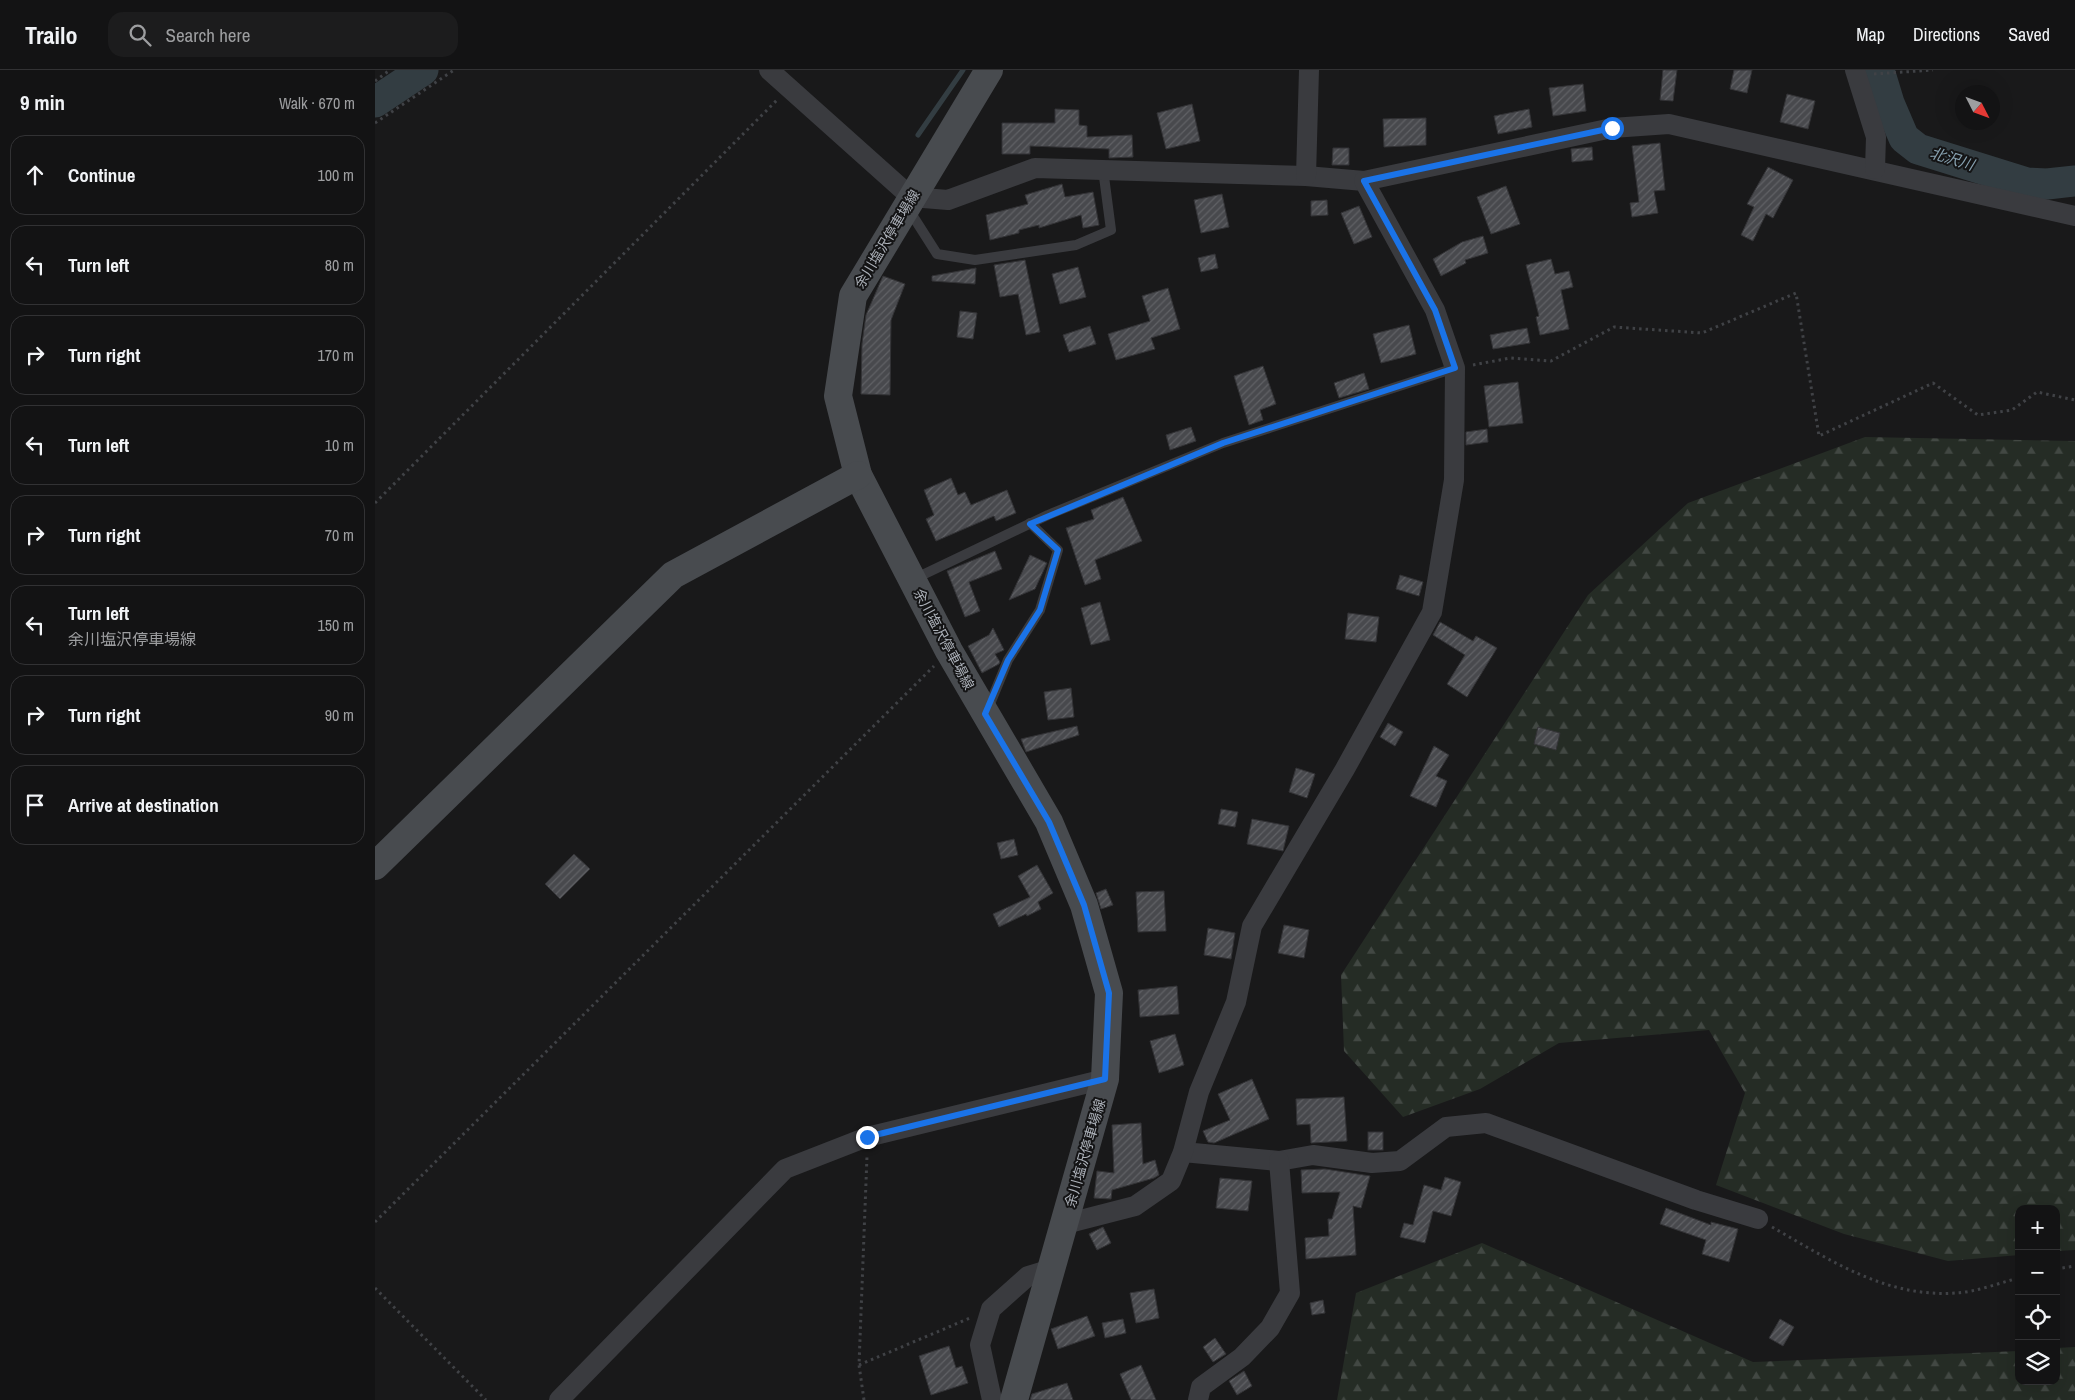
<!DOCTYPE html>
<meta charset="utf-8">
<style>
:root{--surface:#131314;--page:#1c1c1d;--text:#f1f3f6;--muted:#9d9ea0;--line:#323234}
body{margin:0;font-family:"Archivo Narrow","Noto Sans JP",sans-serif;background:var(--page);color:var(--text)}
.controls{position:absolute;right:15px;bottom:15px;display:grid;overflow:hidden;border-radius:10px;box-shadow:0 5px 20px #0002}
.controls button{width:45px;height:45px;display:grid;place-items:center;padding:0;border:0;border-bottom:1px solid var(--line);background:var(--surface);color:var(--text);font:25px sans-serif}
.compass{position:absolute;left:1580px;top:15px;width:45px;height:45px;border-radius:50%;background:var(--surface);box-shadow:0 5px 20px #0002;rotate:132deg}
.stop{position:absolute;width:15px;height:15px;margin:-11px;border:4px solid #1a73e8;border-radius:50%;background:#fff}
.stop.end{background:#1a73e8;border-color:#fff;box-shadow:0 1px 5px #0008}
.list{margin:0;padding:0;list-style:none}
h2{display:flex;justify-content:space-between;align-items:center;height:65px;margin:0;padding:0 20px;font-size:21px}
h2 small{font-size:16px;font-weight:400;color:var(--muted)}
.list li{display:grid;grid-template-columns:32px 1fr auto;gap:15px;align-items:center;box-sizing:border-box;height:80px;margin:0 10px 10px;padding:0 10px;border:1px solid var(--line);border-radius:15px}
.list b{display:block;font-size:19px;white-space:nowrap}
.list p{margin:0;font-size:16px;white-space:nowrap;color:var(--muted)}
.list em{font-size:16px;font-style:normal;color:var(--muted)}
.icon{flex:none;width:28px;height:28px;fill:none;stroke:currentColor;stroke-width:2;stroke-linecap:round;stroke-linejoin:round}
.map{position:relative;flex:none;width:1700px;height:1330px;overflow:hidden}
header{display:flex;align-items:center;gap:30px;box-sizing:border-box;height:70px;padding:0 25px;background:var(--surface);border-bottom:1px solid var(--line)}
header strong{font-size:24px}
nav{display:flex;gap:28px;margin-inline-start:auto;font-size:18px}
.search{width:350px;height:45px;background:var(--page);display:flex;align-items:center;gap:12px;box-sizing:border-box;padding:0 18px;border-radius:15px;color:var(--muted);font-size:19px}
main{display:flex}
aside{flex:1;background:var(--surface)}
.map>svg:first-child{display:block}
.forest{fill:url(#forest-firs)}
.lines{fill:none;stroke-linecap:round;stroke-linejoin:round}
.stream{stroke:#333d42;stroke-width:5}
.river{stroke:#333d42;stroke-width:31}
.building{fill:url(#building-hatch);stroke:#333336}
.path{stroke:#404246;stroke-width:3;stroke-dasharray:2.5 4;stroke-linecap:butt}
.lane{stroke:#3a3b3f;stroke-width:10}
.street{stroke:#3a3b3f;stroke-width:20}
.secondary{stroke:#484b4f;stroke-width:28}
.route{stroke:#1a73e8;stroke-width:6}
.labels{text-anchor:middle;stroke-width:4;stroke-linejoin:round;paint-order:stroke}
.street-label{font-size:14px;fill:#acb1b9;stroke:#141415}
.water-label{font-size:15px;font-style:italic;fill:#87a1b0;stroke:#141415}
</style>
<header>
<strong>Trailo</strong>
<div class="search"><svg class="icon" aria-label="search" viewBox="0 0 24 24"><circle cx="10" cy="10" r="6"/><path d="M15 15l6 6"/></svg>Search here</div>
<nav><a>Map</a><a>Directions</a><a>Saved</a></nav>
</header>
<main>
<aside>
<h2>9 min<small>Walk · 670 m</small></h2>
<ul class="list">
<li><svg class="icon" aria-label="ahead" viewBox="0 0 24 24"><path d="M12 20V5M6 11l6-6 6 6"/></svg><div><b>Continue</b></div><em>100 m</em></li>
<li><svg class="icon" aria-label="left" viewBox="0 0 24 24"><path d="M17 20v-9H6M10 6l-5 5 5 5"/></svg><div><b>Turn left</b></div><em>80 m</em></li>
<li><svg class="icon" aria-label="right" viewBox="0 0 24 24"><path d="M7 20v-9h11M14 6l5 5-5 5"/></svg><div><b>Turn right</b></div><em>170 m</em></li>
<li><svg class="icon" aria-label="left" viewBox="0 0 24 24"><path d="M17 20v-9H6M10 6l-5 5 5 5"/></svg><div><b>Turn left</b></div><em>10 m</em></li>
<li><svg class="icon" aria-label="right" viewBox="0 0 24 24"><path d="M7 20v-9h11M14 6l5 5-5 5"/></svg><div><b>Turn right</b></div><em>70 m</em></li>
<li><svg class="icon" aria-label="left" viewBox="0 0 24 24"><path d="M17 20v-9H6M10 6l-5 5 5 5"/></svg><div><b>Turn left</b><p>余川塩沢停車場線</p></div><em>150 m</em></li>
<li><svg class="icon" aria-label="right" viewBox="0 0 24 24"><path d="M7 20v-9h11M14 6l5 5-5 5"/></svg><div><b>Turn right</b></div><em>90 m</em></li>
<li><svg class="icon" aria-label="arrive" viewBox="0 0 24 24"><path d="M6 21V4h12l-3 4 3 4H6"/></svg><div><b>Arrive at destination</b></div></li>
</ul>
</aside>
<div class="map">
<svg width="1700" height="1330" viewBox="0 0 1700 1330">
<defs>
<pattern id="forest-firs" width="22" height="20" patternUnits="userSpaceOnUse" patternTransform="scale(1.25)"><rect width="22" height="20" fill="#252c25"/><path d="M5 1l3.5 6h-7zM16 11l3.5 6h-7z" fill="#424843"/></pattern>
<pattern id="building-hatch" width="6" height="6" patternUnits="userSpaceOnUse" patternTransform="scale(1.25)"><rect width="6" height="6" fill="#48494d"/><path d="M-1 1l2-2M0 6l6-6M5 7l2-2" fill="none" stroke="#606165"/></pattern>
</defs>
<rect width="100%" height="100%" fill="#19191a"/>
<g class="forest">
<path d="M1490 367 1700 371V1180L1681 1181V1139H1644V1185L1573 1191 1469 1164 1341 1115 1370 1023 1334 960 1184 973 1105 1019 1028 1047 969 981 966 905 1213 525 1313 433Z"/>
<path d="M1107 1173 1378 1292 1644 1281V1311H1681V1278L1700 1277V1330H962L981 1223Z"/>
</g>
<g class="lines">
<path class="stream" d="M543 65 588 0"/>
<g class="river">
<path d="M1504 0 1514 33 1529 68 1543 79 1652 113 1672 114 1700 111"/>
<path d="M0 32 48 0"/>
</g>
</g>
<g class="building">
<path d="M1288 0H1302L1298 31 1285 30Z"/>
<path d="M1359 0H1377L1372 23 1355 19Z"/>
<path d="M1208 14 1211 41 1178 46 1174 18Z"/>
<path d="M1412 24 1440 31 1433 59 1405 52Z"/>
<path d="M817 34 825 71 791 79 782 43Z"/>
<path d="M680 39 704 40V55L712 56V67L757 65 758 87 734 88V79L655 76V84H627V53H680Z"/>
<path d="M1154 39 1157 57 1123 64 1119 46Z"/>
<path d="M1051 48V75L1009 77 1008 49Z"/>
<path d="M1285 73 1290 120 1279 121 1283 143 1257 147 1255 133 1264 132 1257 76Z"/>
<path d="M1217 77 1218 90 1197 92 1196 79Z"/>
<path d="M958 78H974V95H957Z"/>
<path d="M1393 97 1418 110 1398 148 1391 144 1378 171 1366 165 1379 137 1372 134Z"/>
<path d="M687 114 690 127 718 122 724 155 708 158 706 145 664 158V155L644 160V163L615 170 611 145 653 134 650 125Z"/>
<path d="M1131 116 1145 154 1116 164 1102 127Z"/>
<path d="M847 124 854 157 826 163 819 130Z"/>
<path d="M952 130 953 145 936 146V131Z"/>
<path d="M984 136 997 167 979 174 966 143Z"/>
<path d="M1108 166 1113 183 1090 190 1091 193 1066 206 1058 189 1087 172Z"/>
<path d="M840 184 843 198 826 202 823 188Z"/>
<path d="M1176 189 1180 204 1194 201 1198 217 1186 220 1194 259 1165 265 1161 247 1164 246 1151 195Z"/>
<path d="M650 190 665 262 651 265 643 224 625 227 619 195Z"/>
<path d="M703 197 711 227 685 234 677 204Z"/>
<path d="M601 198 600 214 557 211V206Z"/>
<path d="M508 206 530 214 516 250 515 325 486 324 487 274 491 245Z"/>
<path d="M793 218 805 259 776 268 780 279 741 290 733 264 775 251 767 226Z"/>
<path d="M585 241 602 243 598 269 582 267Z"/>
<path d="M1034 255 1041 284 1006 293 998 264Z"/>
<path d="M715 256 721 274 694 282 688 265Z"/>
<path d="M1152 258 1155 273 1118 279 1115 265Z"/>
<path d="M888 296 901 334 885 340 888 350 874 355 859 306Z"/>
<path d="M989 303 994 319 964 328 959 313Z"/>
<path d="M1143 312 1148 353 1114 357 1109 316Z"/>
<path d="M816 357 821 371 795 380 791 365Z"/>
<path d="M1112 359 1113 372 1091 375V362Z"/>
<path d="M576 408 583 425 590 422 596 435 632 420 641 443 621 451 619 446 561 471 551 449 559 445 549 420Z"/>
<path d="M748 427 767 471 720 490 726 509 710 515 691 458 719 449 716 440Z"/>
<path d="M620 481 627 499 594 512 605 541 590 547 572 501Z"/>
<path d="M655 485 672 493 660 519 634 530Z"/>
<path d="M1025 505 1048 512 1044 526 1021 519Z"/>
<path d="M725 532 735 570 716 575 706 538Z"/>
<path d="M973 543 1004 547 1001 572 970 569Z"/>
<path d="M1065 552 1098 571 1101 566 1122 578 1092 627 1072 614 1090 585 1058 565Z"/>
<path d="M618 558 629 580 620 584 625 592 624 594 607 603 593 576 614 565Z"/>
<path d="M696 618 699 647 673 650 669 622Z"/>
<path d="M1013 653 1028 662 1020 676 1005 667Z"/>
<path d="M702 656 704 665 651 682 646 669Z"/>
<path d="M1163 657 1185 663 1181 680 1159 674Z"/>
<path d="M1059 676 1074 685 1061 706 1072 711 1061 737 1035 726Z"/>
<path d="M921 698 940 704 932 728 914 722Z"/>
<path d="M846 739 863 742 860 757 843 754Z"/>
<path d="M877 749 914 756 908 781 872 774Z"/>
<path d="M639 769 643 785 626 789 622 773Z"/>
<path d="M199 784 215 799 185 829 170 814Z"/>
<path d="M662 795 678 823 663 832 666 839 652 846 651 844 624 857 618 844 655 827 643 806Z"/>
<path d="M731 819 738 835 726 839 721 823Z"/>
<path d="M789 821 791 861 763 862 761 822Z"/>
<path d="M909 855 934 860 929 888 903 883Z"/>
<path d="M833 858 860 863 856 889 829 885Z"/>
<path d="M802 916 804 944 765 947 763 920Z"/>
<path d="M800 964 809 995 784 1003 775 971Z"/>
<path d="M877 1009 894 1049 839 1073 833 1072 828 1061 855 1050 843 1024Z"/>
<path d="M969 1027 972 1071 936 1073 935 1054 922 1055 921 1029Z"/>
<path d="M766 1053 768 1094 780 1090 784 1105 779 1108 737 1120 736 1129 719 1128 722 1101 739 1103 737 1055Z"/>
<rect x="993" y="1062" width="15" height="18"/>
<path d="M950 1099 995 1106 986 1138 978 1136 981 1185 931 1189 930 1168 954 1166 953 1149H957L965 1122 927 1123 926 1100Z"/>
<path d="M1070 1107 1086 1112 1076 1146 1058 1141 1050 1173 1025 1167 1029 1153 1038 1155 1049 1115 1066 1120Z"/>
<path d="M845 1108 877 1111 873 1141 841 1138Z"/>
<path d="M1291 1138 1336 1155V1152L1363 1159 1354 1192 1327 1184 1331 1170 1285 1154Z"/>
<path d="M728 1157 736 1173 722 1180 714 1164Z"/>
<path d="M779 1219 784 1248 761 1253 755 1223Z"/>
<path d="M948 1230 950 1243 937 1245 935 1233Z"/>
<path d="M712 1246 720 1266 683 1279 676 1259Z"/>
<path d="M748 1249 751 1263 730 1268 727 1253Z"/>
<path d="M1405 1249 1419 1257 1408 1276 1394 1268Z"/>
<path d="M840 1268 851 1284 838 1292 828 1277Z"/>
<path d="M574 1276 581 1298 587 1296 593 1313 556 1325 544 1286Z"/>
<path d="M766 1295 781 1330H756L745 1304Z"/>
<path d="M869 1301 877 1316 862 1325 854 1311Z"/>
<path d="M692 1313 698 1330H655L657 1324Z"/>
</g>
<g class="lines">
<g class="path">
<path d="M1499 4 1558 0"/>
<path d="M0 11 15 0"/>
<path d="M0 53 79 0"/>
<path d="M1098 295 1135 288 1176 291 1239 257 1327 263 1421 223 1444 366 1558 313 1603 345 1637 340 1662 322 1700 330"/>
<path d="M0 433 402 30"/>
<path d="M0 1152 559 596"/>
<path d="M1397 1157C1455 1190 1511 1228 1581 1223 1601 1222 1624 1213 1644 1208"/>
<path d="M1681 1199 1700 1196"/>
<path d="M0 1218 111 1330"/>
<path d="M484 1295 595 1248"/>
<path d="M489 1330 484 1295 492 1086"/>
</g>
<g class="lane">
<path d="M534 140 562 184 600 190 701 175 736 160 728 99"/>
<path d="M539 509 673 445 848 373 1080 298"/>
<path d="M612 641 633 590 665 540 683 480 655 453"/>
</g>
<g class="street">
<path d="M394 0 536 127 573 130 660 98 931 106 989 111 1237 58 1294 54 1700 146"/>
<path d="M1480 0 1501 67 1500 99"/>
<path d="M931 106 934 0"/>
<path d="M808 1082 904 1091 938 1085 997 1093 1025 1091 1071 1057 1111 1053 1321 1130 1383 1149"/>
<path d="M690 1154 760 1136 796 1111 808 1082 824 1022 861 932 877 856 970 699 1057 542 1079 410 1080 298 1060 240 989 111"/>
<path d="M184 1330 410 1099 492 1067 730 1009"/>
<path d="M617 1330 605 1275 616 1239 653 1206 676 1199"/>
<path d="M823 1330 826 1317 867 1287 895 1258 915 1223 904 1091"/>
</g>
<g class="secondary">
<path d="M614 0 478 226 463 326 483 405 574 581 674 752 709 835 734 923 730 1009 639 1330"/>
<path d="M0 796 298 505 483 405"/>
</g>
</g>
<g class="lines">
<path class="route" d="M492 1067 730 1009 734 923 709 835 674 752 610 644 633 590 665 540 683 480 655 454 848 373 1080 298 1060 240 989 111 1237 58"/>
</g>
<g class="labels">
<g class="street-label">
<text transform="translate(512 169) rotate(-59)" y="5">余川塩沢停車場線</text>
<text transform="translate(569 569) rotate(62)" y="5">余川塩沢停車場線</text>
<text transform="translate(710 1083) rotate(-74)" y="5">余川塩沢停車場線</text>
</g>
<g class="water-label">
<text transform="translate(1577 89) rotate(17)" y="5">北沢川</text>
</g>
</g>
</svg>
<div class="controls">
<button>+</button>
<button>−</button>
<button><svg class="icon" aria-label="locate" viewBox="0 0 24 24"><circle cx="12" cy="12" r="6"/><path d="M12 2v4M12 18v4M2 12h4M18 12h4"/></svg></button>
<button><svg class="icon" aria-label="layers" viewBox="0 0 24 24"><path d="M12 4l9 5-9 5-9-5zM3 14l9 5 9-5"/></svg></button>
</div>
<svg class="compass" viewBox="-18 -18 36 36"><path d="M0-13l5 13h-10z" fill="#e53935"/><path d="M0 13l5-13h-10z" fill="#9d9ea0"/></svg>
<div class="stop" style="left:1237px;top:58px"></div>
<div class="stop end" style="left:492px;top:1067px"></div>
</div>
</main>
